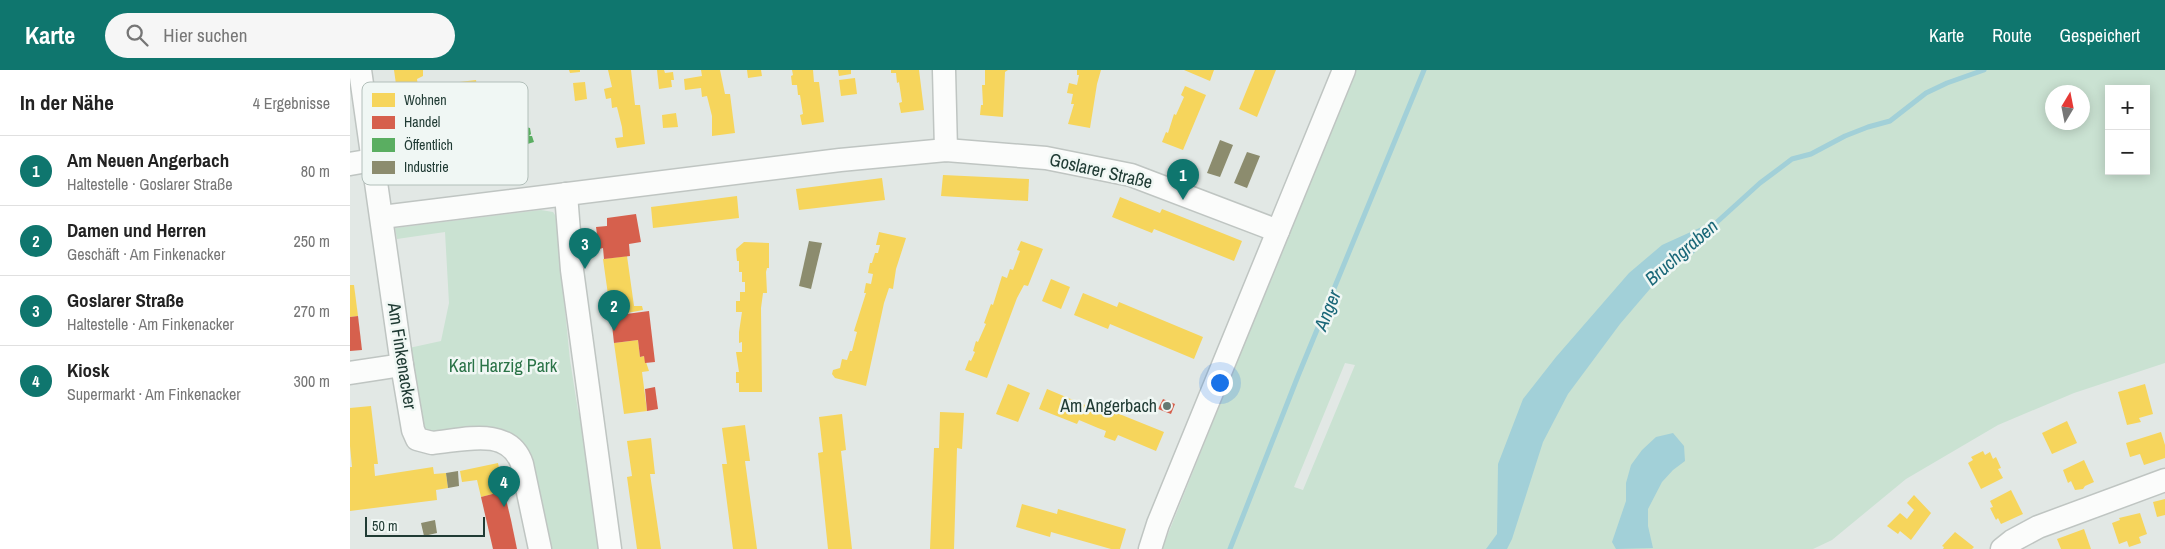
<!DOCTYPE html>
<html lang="de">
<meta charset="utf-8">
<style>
:root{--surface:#fff;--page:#f6f6f6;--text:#222;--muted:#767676;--line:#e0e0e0;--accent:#0f766e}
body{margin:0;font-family:"Archivo Narrow",sans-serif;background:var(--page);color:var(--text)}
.controls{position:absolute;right:15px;top:15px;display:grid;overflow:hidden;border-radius:0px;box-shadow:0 2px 12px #0003}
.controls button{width:45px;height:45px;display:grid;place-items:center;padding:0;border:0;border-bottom:1px solid var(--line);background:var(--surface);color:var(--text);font:25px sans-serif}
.compass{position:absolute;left:1695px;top:15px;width:45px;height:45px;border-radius:50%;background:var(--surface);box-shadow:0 2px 12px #0003;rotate:10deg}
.scale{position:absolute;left:15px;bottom:12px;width:120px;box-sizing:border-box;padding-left:5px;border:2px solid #203b34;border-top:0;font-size:14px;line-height:18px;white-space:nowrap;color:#203b34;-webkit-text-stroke:4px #f0f7f4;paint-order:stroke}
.you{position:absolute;left:869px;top:312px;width:18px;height:18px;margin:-12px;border:4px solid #fff;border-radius:50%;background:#1a73e8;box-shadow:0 0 0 8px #1a73e833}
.badge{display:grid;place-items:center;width:32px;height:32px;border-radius:50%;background:var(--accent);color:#fff;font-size:16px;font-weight:700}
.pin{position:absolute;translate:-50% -41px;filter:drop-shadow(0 1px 2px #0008)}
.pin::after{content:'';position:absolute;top:26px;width:18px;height:15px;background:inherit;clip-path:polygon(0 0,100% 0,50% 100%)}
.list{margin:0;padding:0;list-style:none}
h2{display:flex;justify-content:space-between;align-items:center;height:65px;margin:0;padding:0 20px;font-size:21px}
h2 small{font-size:16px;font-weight:400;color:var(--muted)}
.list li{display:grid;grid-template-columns:32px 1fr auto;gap:15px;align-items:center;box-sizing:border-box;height:70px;padding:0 20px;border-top:1px solid var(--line)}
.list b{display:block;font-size:19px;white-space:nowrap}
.list p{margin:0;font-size:16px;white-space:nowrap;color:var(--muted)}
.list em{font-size:16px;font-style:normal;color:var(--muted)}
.icon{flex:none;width:28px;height:28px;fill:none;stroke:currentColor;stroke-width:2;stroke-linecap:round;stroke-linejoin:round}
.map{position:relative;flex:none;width:1815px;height:479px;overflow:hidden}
header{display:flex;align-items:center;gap:30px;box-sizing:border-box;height:70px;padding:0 25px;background:var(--accent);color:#fff}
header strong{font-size:24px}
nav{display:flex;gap:28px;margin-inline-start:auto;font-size:18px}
.search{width:350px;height:45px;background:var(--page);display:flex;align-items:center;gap:12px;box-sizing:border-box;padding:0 18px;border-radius:28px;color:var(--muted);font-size:19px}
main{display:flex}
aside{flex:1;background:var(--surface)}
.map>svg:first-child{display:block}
.green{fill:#cae2d2;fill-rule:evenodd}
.water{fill:#a2d0d8}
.homes{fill:#f6d55c}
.shops{fill:#d6604d}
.public{fill:#5aae61}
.industry{fill:#8c8c6e}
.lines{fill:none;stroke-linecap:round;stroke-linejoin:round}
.stream{stroke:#a2d0d8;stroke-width:5}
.minor-casing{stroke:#bfc5c2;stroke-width:25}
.minor{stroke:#fbfcfb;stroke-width:22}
.poi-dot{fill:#647872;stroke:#f0f7f4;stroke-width:2}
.labels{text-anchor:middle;stroke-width:5;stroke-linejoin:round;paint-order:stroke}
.street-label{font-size:18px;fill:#203b34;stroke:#f0f7f4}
.park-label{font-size:18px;fill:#2a7347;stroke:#f0f7f4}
.poi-label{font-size:18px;fill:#203b34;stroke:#f0f7f4;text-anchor:end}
.water-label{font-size:19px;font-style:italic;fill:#196778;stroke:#f0f7f4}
.key{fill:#f0f7f4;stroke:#b2bfba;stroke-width:1}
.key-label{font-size:14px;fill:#203b34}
</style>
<header>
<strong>Karte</strong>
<div class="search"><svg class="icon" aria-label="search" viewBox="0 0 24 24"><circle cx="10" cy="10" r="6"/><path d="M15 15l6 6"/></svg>Hier suchen</div>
<nav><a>Karte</a><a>Route</a><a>Gespeichert</a></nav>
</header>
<main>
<aside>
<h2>In der Nähe<small>4 Ergebnisse</small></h2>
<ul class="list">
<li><span class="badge">1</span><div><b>Am Neuen Angerbach</b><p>Haltestelle · Goslarer Straße</p></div><em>80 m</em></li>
<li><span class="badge">2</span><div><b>Damen und Herren</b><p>Geschäft · Am Finkenacker</p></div><em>250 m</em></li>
<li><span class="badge">3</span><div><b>Goslarer Straße</b><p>Haltestelle · Am Finkenacker</p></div><em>270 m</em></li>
<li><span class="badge">4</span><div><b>Kiosk</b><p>Supermarkt · Am Finkenacker</p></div><em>300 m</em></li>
</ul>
</aside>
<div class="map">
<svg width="1815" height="479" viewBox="0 0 1815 479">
<rect width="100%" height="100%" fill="#e2e8e5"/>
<g class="green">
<path d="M1004 0H1815V293L1724 323 1648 355 1556 409 1482 470 1463 479H812ZM1759 19H1796V101H1759ZM1702 22H1732V52H1702ZM995 293 1005 295 953 420 944 417Z"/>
<path d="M191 140 203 142 207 148 208 170 220 290 228 341 239 364 256 479H196L172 376 74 365 59 278 91 271 99 233 95 162 47 169 45 158Z"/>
</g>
<g class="water">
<path d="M1356 155 1364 164 1343 184 1317 199 1270 254 1218 324 1193 372 1162 469 1157 479H1136L1147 464 1148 394 1173 329 1206 287 1279 203 1312 175Z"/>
<path d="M1323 363 1334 376 1335 391 1323 400 1312 412 1298 439V456L1303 478 1266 479 1262 472 1276 431V413L1281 395 1292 380 1306 367Z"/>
</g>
<g class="homes">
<path d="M44 0H73V6L67 9 68 17 126 10 129 31 136 30 133 38 109 40 108 44 88 46 85 39 50 43Z"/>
<path d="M219 0H230V2L220 3Z"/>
<path d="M258 0H281L285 35H290L295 74 267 78 265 68 273 67 272 57 267 37 262 38 261 28 256 29 254 19 262 17Z"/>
<path d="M307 0H314L315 3 323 2 324 10H321L322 17 309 19Z"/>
<path d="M351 0H370L375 24H380L385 63 362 66V46L357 26 352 27 351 18 335 20 334 9 352 6Z"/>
<path d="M397 0H411L412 6 398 8Z"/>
<path d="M442 0H463L464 12H469L474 52 452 55 450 45 453 44 450 25H448L447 15H442L441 6 443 5Z"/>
<path d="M488 0H501V4L489 6Z"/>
<path d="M541 0H569L574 40 551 43 549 33 552 32 549 12 547 13 546 3H541Z"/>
<path d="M635 0H658L655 2 653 47 630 45 631 35H633L632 15H635Z"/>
<path d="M727 0H751L747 14 740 58 718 54 724 34H721L723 24 717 23 719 13 727 15 729 5H727Z"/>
<path d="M834 0H864L860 11Z"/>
<path d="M905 0H926L907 47 889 39Z"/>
<path d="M505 8 507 24 491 26 489 10Z"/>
<path d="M235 12 237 29 225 31 223 13Z"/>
<path d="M835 16 856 25 833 80 812 72 816 62 818 63 824 44 826 45 834 27 831 25Z"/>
<path d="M326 43 328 57 313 58 312 45Z"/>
<path d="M593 105 679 109 678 131 591 126Z"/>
<path d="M532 108 535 130 449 140 446 119Z"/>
<path d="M387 126 389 148 303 158 301 137Z"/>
<path d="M770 127 810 143 812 139 892 171 884 191 804 159 802 163 762 147Z"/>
<path d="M529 162 556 168 546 199 543 219 539 218 534 233 516 316 485 308 482 304 483 300 490 298 492 289 497 290 500 281H502L507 262 504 261 516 223H514L516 213 521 214 523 204 518 203 520 193H522L525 183H528L530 175H526Z"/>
<path d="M671 171 693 179 678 216 674 215 667 228 637 308 615 300 619 290 621 291 625 282 623 281 626 271 628 272 636 254 634 253 641 234 643 235 652 206 657 208 660 199 663 200 670 181 667 180Z"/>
<path d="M394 172 419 173V198H417L416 202 417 223H413L411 238 412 322H389V313H386V302H389L386 282H392V272L389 273V262L392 242H386V231H390V222H395V212H392V202H389V191H387L386 179Z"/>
<path d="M277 186 284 236H292L293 240 261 246 253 189Z"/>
<path d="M701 209 720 217 711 239 692 231Z"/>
<path d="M0 215H4L8 246 0 247Z"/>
<path d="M733 223 767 237 769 232 853 267 844 289 760 254 758 259 724 245Z"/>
<path d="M288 270 290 287 294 286 299 301 292 302 297 341 274 344 264 273Z"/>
<path d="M658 314 680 323 668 352 646 344Z"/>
<path d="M1795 314 1803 344 1789 348 1791 352 1777 355 1768 322Z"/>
<path d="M697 319 735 335 737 331 814 362 806 381 768 365 765 371 754 367 756 361 748 358 729 350 727 354 689 339Z"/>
<path d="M21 336 28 394H24L25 406 83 397 84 404 96 403 98 418 86 420 87 430 0 441V397H2L0 376V338Z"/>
<path d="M590 342 614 343 612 379 607 378 604 479H580L584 378H589Z"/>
<path d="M492 344 496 380 491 381 502 479H478L468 383 473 382 469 347Z"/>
<path d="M1717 351 1727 373 1702 384 1692 363Z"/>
<path d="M395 355 400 391H395L407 479H383L372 394H377L372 358Z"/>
<path d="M1811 362 1815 375V388L1794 395 1790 384 1780 387 1776 373Z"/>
<path d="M301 368 305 404H300L311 479H287L277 407 282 406 277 371Z"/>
<path d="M1633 381 1635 385 1640 382 1643 389 1646 387 1651 398 1648 399 1653 408 1631 419 1618 393 1623 390 1621 387Z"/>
<path d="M1734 390 1744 412 1735 416 1733 419 1725 420 1721 411 1718 413 1713 400Z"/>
<path d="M148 393 154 421 131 427 127 410 112 412 110 401Z"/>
<path d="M1661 420 1673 444 1651 454 1648 448 1646 450 1640 438 1643 437 1640 431Z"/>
<path d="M1564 425 1581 443 1561 470 1550 461 1548 464 1537 456 1550 443 1557 449 1564 440 1557 433Z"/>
<path d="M1815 429V445L1807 447 1803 432Z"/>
<path d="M672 434 707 444 708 439 776 459 770 479H761L701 462 700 467 666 457Z"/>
<path d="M1790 443 1797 464 1789 467 1791 473 1779 477 1777 471 1769 474 1762 453 1770 450 1769 448Z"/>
<path d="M1734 459 1741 479H1711L1707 469Z"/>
<path d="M1605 462 1624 477 1622 479H1593L1594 477 1592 476Z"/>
</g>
<g class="shops">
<path d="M286 144 291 172 279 174 280 186 254 189 253 178 249 179 246 157 257 156V148Z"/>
<path d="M299 241 305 292 295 293 294 286 290 287 288 270 264 273 261 246Z"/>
<path d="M8 246 12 280 0 281V247Z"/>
<path d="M305 317 308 339 297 341 295 319Z"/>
<path d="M813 329 825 334 821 344 808 339Z"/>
<path d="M154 421 161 450 167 479H143L131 427Z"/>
</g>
<path class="public" d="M148 23 156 24 166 33H169L172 39 170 41H173L175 47 174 50 176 49 178 55 176 57 180 58 181 64 179 66H182L184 72 155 81 125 80V73L127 72 125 71V64H128L126 62V55H129L127 53V46L131 45 128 44 129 38H133L140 26Z"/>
<g class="industry">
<path d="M870 70 883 75 870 107 857 103Z"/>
<path d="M897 82 910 86 897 118 884 113Z"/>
<path d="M459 171 472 173 461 219 449 216Z"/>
<path d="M108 401 109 416 98 418 96 403Z"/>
<path d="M85 450 87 463 74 466 71 453Z"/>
</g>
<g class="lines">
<g class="stream">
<path d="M1356 162 1410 113 1442 89 1461 84 1495 66 1518 57 1540 51 1576 23 1597 13 1634 0"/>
<path d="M880 479 948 306 1074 0"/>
</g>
<defs>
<g id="minor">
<path d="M10 0 52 295 63 360 67 369 82 373C114 370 159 356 172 394L190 479"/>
<path d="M594 0 596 80"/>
<path d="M0 94 23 90"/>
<path d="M216 124 222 200 260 479"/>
<path d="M32 147 490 90 596 80 696 88 781 105 928 161"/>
<path d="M0 303 52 295"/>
<path d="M800 479 808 454 994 0"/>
<path d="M1652 479 1662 471 1688 457 1815 410"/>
</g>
</defs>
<use href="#minor" class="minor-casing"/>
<use href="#minor" class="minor"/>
</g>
<circle class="poi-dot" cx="817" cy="336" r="5"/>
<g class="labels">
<g class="street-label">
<text transform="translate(751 101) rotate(13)" y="6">Goslarer Straße</text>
<text transform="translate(52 286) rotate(81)" y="6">Am Finkenacker</text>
</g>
<g class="park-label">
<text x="153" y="302">Karl Harzig Park</text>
</g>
<g class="poi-label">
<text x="807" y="342">Am Angerbach</text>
</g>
<g class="water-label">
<text transform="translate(1331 182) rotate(-41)" y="7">Bruchgraben</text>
<text transform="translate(977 240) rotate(-68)" y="7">Anger</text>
</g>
</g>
<rect x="12" y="12" width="166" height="103" rx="8" class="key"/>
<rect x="22" y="23" width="23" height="14" fill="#f6d55c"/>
<rect x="22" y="46" width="23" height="13" fill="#d6604d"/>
<rect x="22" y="68" width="23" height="14" fill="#5aae61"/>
<rect x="22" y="91" width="23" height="13" fill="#8c8c6e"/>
<g class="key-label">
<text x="54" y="35">Wohnen</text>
<text x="54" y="57">Handel</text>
<text x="54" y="80">Öffentlich</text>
<text x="54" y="102">Industrie</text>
</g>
</svg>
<div class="controls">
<button>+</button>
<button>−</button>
</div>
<svg class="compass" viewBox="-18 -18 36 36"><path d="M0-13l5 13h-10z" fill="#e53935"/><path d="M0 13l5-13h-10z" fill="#767676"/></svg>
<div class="scale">50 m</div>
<div class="you"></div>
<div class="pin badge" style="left:833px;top:130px">1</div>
<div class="pin badge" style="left:264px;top:261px">2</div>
<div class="pin badge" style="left:235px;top:199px">3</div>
<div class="pin badge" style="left:154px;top:437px">4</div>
</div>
</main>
